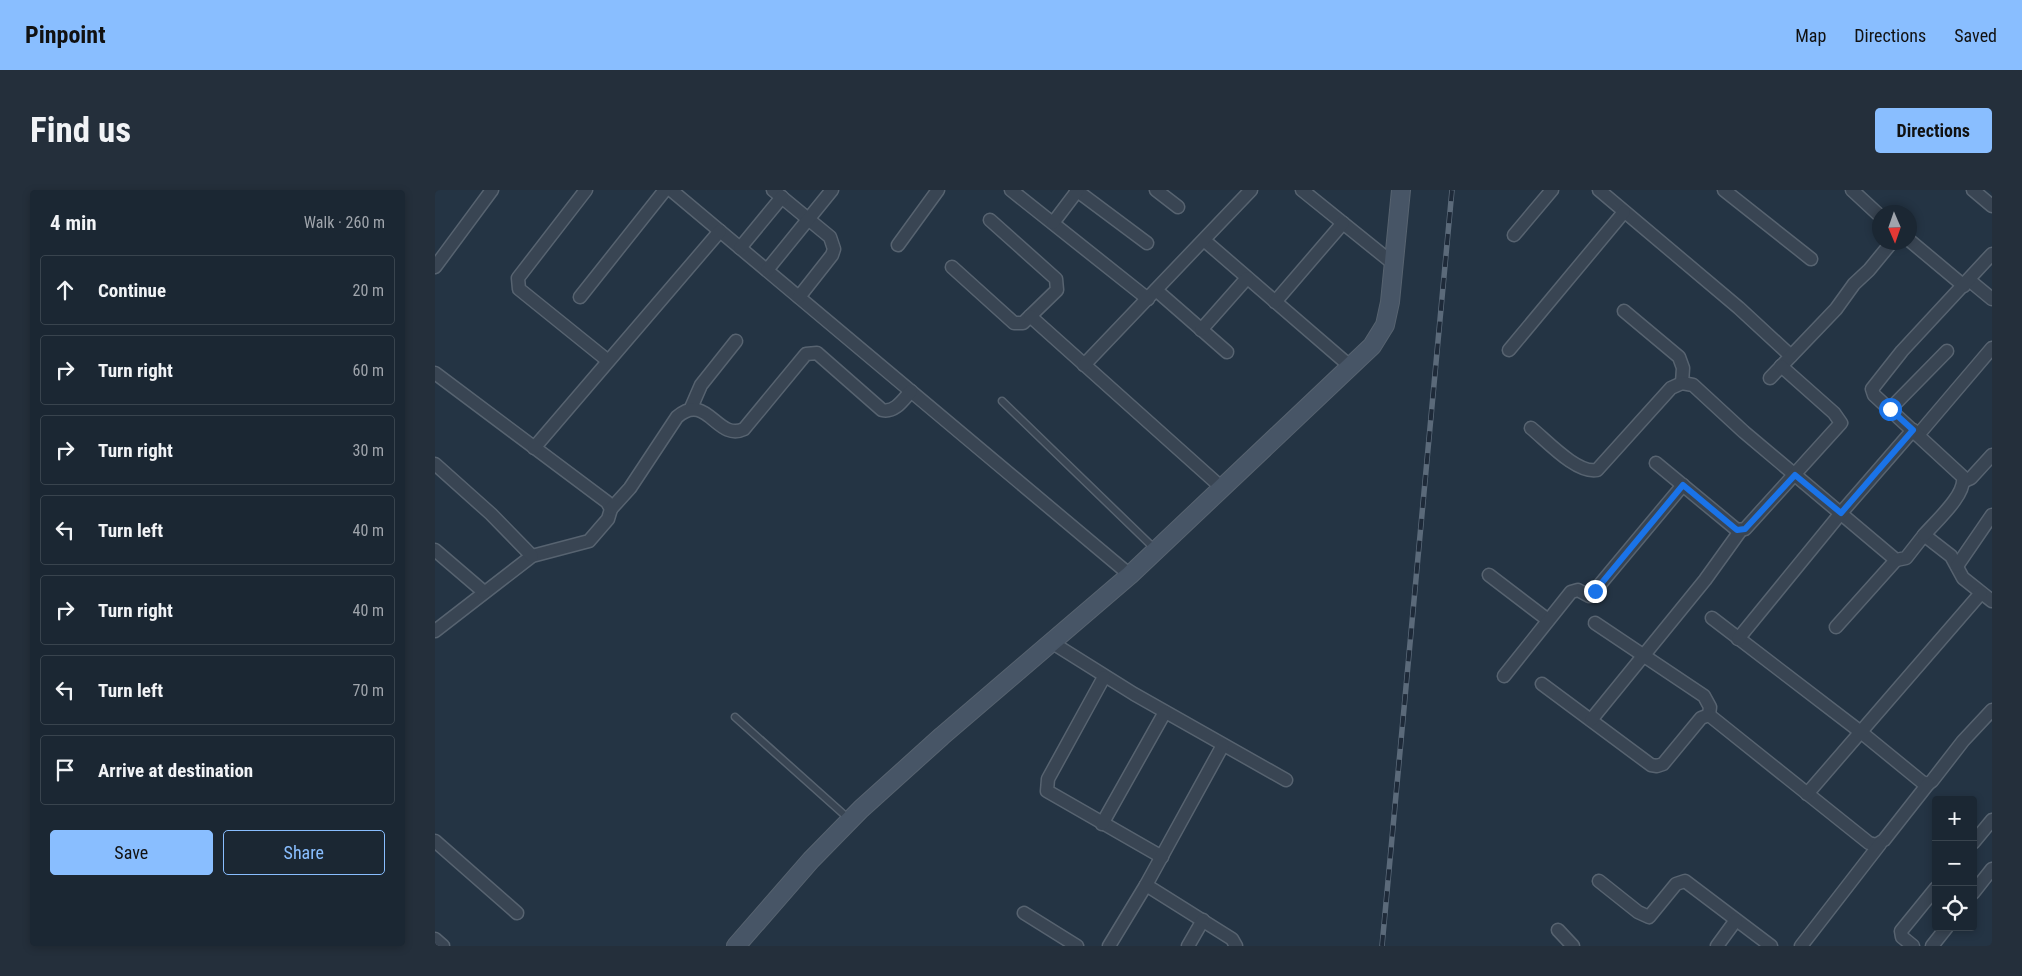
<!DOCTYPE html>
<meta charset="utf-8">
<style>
:root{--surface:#1b2733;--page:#242f3b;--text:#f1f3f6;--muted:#a0a5ac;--line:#39444e;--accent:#89beff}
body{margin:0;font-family:"Roboto Condensed",sans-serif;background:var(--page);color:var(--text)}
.controls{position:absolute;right:15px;bottom:15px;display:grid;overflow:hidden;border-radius:5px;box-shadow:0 2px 8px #0003}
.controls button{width:45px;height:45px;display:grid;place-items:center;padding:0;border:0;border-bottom:1px solid var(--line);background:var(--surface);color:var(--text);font:25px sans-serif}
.compass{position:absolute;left:1437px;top:15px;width:45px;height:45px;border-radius:50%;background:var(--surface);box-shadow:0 2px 8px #0003;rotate:178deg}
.stop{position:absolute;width:15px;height:15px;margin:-11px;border:4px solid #1a73e8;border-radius:50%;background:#fff}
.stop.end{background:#1a73e8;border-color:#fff;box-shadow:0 1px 5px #0008}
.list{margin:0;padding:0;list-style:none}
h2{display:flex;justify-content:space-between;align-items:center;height:65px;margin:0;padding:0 20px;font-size:21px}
h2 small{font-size:16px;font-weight:400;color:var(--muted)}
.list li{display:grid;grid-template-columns:32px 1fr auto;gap:15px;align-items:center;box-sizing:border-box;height:70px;margin:0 10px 10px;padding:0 10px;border:1px solid var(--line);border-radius:5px}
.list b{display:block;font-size:19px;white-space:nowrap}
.list em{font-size:16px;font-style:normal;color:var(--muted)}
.actions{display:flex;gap:10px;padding:15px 20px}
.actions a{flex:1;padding:11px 0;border:1px solid var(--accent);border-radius:5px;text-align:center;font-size:18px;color:var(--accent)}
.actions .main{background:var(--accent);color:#111}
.icon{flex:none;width:28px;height:28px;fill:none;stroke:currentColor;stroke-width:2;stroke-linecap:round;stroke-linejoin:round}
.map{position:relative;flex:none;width:1557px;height:756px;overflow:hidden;border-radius:5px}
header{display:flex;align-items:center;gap:30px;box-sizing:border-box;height:70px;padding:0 25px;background:var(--accent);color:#111}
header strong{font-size:24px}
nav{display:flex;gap:28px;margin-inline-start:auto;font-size:18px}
.intro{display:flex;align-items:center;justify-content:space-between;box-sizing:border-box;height:120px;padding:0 30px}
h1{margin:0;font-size:35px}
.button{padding:12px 22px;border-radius:5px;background:var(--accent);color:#111;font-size:18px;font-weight:700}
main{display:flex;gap:30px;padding:0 30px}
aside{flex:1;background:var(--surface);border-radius:5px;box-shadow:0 2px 8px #0003}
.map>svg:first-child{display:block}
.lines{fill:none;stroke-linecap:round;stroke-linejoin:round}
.lane-casing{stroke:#576370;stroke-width:9}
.street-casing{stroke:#576370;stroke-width:15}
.secondary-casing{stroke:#576370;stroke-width:20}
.lane{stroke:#394553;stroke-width:6}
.street{stroke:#394553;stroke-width:12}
.secondary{stroke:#475566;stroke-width:18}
.rail-casing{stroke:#5b6a7a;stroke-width:5.5}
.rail{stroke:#1e2a39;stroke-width:4;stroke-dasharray:11;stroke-linecap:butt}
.route{stroke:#1a73e8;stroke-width:6}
</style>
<header>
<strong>Pinpoint</strong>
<nav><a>Map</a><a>Directions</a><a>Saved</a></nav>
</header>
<div class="intro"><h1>Find us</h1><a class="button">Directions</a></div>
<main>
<aside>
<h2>4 min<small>Walk · 260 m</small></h2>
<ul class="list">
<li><svg class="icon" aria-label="ahead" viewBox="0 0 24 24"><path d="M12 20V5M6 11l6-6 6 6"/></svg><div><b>Continue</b></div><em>20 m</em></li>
<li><svg class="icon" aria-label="right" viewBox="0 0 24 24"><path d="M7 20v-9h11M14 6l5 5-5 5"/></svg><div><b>Turn right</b></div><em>60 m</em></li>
<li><svg class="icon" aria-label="right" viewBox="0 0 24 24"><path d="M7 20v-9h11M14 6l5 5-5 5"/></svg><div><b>Turn right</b></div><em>30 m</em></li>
<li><svg class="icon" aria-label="left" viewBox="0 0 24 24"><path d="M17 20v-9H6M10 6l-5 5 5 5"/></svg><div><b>Turn left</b></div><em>40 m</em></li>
<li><svg class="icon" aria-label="right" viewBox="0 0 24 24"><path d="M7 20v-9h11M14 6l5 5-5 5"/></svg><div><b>Turn right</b></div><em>40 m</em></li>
<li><svg class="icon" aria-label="left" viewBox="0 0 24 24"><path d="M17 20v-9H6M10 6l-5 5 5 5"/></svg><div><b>Turn left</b></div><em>70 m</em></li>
<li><svg class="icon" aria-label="arrive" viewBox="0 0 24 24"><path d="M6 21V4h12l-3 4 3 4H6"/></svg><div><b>Arrive at destination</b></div></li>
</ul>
<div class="actions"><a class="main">Save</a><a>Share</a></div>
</aside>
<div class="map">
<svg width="1557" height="756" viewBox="0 0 1557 756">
<rect width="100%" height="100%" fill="#243444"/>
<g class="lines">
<defs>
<g id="lane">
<path d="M567 211 721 360"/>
<path d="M300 527 414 629"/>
</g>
<g id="street">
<path d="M151 0 83 88 84 99 172 170"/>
<path d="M236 0 695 385"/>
<path d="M338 0 395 47 399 59 397 65 364 107"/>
<path d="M576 0 713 109"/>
<path d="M641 0 712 53"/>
<path d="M721 0 743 17"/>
<path d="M867 0 960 75"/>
<path d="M1164 0 1304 118 1356 166"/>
<path d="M1289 0 1376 69"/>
<path d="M1417 0 1444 25"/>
<path d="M1538 0 1557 16"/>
<path d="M618 33 643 0"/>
<path d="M1079 45 1117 0"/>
<path d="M1474 50 1529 96"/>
<path d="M770 51 916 177"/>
<path d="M463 55 503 0"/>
<path d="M305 58 347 7"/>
<path d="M0 77 57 0"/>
<path d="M517 77 579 133H588L622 100 621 89 555 30"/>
<path d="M332 80 397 0"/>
<path d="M1534 90 1557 109"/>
<path d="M721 100 792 162"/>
<path d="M145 107 230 0"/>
<path d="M840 112 908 33"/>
<path d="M1189 121 1244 167 1248 178 1247 193"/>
<path d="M595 126 786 297"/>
<path d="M766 140 812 88"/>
<path d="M1074 160 1189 22"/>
<path d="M649 175 816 0"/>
<path d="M0 183 172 312 176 319 173 329 154 351 97 366 0 441"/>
<path d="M1335 188 1401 119 1419 94 1434 80 1457 52"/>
<path d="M256 218 266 195 301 151"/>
<path d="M1455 219 1512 161"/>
<path d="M1096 238C1112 251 1142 284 1162 280L1236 198 1247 193 1258 195 1309 242 1461 370 1471 368 1489 345 1516 366 1528 388 1557 411"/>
<path d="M1483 245 1557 158"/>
<path d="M99 258 285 41"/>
<path d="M1221 273 1296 335 1302 340 1310 339 1406 233 1399 223 1346 176"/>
<path d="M0 274 56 324 97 366"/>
<path d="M1529 291 1536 288 1557 265"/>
<path d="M176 319 195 298 242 227C272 201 282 252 309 239L371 164 382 163 447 220C460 223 468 210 476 201"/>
<path d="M1489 345C1501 331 1531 305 1528 287L1439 205 1437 199 1467 161 1557 64"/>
<path d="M0 360 49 402"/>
<path d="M1522 376 1557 325"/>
<path d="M1054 385 1113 430"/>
<path d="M1277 428 1427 543 1487 592 1493 594 1497 591 1528 551 1557 520"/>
<path d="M1160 433 1269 506 1275 517 1274 525"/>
<path d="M1401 437 1461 370"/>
<path d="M1303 449 1406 323 1478 240"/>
<path d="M616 452 699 504 851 590"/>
<path d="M1069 486 1136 402 1143 400 1154 406 1157 404 1248 295"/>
<path d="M669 487 613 589 612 601 727 667"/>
<path d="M1107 494 1216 575 1222 576 1228 574 1266 528 1274 525 1434 653 1441 655 1449 650 1493 594"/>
<path d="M1156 530 1270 390 1306 340"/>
<path d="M1372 604 1546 403"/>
<path d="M667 634 730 522"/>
<path d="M0 651 82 723"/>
<path d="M1538 653 1557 630"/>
<path d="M1164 691 1203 722 1214 727 1241 694 1250 691 1336 756"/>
<path d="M711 695 797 749 801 756"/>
<path d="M1538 703 1557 679"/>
<path d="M589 723 642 756"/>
<path d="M1123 740 1138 756"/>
<path d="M0 749 8 756"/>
<path d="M674 756 711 695 788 555"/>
<path d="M753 756 768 730"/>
<path d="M1282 756 1301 730"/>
<path d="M1366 756 1445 654"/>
<path d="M1478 756 1467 747 1466 741 1501 698"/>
<path d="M1497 756 1512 737"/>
</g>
<path id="secondary" d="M301 756 376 670 426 619 507 546 695 385 937 156 950 135 955 112 966 0"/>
</defs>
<use href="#lane" class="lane-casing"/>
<use href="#street" class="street-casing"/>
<use href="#secondary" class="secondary-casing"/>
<use href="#lane" class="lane"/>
<use href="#street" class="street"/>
<use href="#secondary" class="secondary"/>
<defs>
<path id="rail" d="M947 756 1017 0"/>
</defs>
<use href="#rail" class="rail-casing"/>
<use href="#rail" class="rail"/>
</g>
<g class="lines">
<path class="route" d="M1160 401 1248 295 1302 340 1310 339 1360 285 1406 323 1478 240 1455 219"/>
</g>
</svg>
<div class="controls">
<button>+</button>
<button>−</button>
<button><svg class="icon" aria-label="locate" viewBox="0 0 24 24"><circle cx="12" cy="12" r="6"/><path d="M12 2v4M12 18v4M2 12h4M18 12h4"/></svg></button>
</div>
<svg class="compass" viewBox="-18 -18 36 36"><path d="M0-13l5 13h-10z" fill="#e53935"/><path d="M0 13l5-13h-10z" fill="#a0a5ac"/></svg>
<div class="stop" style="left:1455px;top:219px"></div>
<div class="stop end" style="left:1160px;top:401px"></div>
</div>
</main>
